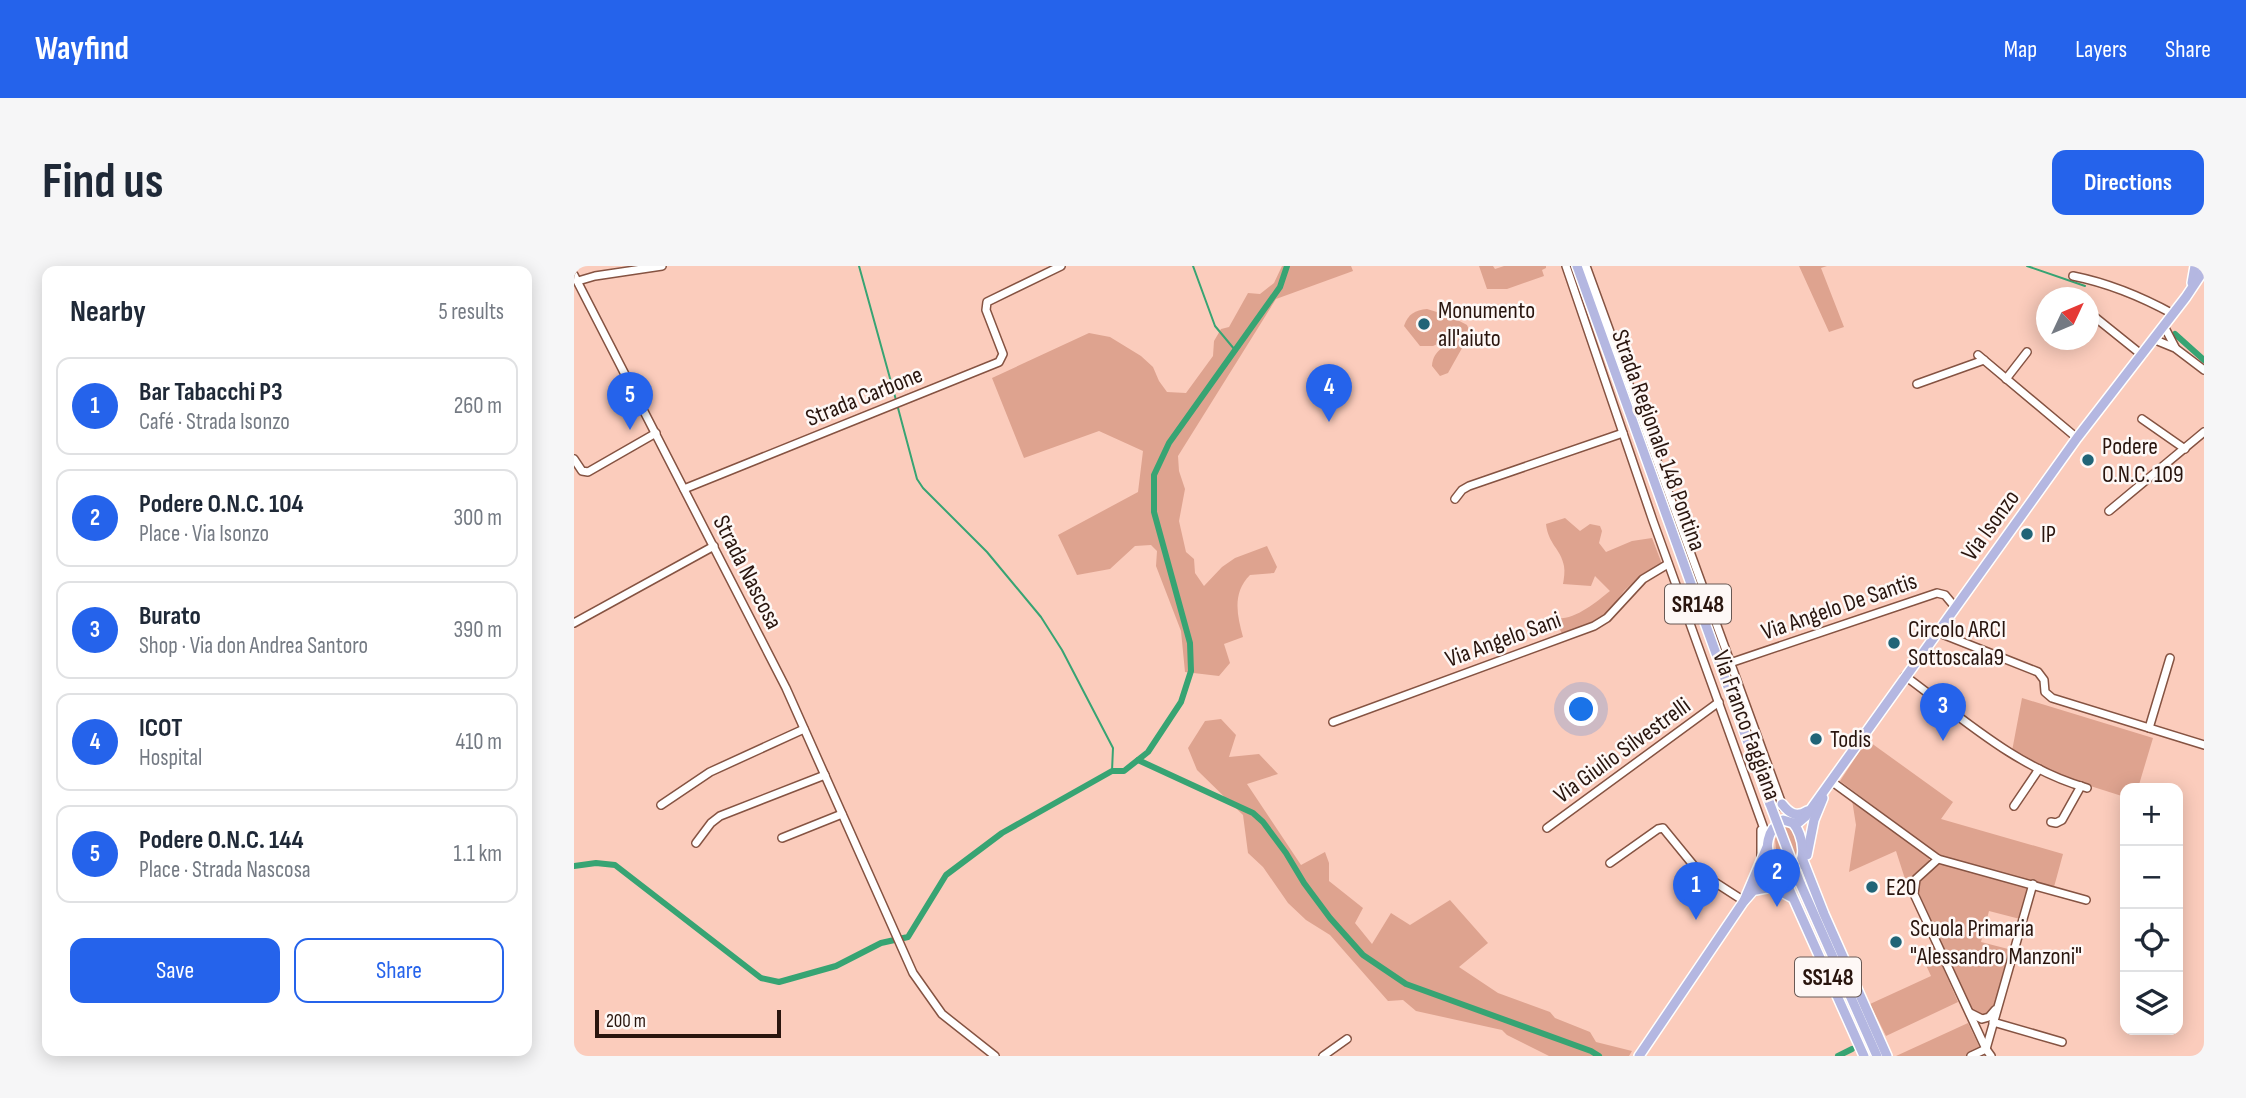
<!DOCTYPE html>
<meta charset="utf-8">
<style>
:root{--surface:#fff;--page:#f6f6f7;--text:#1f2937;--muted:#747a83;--line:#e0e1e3;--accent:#2563eb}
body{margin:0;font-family:"Sofia Sans Condensed",sans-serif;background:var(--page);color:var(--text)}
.controls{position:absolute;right:21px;bottom:21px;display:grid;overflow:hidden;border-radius:14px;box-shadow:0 4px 18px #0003}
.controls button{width:63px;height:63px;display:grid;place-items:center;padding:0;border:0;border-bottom:2px solid var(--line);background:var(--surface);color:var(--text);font:35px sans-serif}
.compass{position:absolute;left:1462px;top:21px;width:63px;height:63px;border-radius:50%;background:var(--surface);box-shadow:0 4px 18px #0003;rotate:46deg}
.scale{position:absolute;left:21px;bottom:18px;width:186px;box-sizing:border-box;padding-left:7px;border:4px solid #29150e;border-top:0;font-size:19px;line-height:24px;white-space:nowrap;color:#29150e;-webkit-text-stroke:5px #fef8f6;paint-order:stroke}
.you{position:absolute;left:1008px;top:444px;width:24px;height:24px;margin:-18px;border:5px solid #fff;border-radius:50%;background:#1a73e8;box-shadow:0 0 0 10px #1a73e833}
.badge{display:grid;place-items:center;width:46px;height:46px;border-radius:50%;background:var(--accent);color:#fff;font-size:23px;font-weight:700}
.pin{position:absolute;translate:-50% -58px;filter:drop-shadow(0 2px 4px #0008)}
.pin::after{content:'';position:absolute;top:37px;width:24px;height:21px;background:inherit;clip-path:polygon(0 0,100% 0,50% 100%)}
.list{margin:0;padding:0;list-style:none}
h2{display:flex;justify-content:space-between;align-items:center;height:91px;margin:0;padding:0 28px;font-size:30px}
h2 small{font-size:23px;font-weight:400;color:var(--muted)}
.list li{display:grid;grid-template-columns:46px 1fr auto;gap:21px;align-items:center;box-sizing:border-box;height:98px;margin:0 14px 14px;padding:0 14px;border:2px solid var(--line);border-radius:14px}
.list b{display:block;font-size:26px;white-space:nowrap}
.list p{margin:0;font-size:23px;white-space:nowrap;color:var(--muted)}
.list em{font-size:23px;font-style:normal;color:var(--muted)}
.actions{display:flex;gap:14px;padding:21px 28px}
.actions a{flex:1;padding:16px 0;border:2px solid var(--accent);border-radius:14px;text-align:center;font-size:24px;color:var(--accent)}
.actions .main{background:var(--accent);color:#fff}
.icon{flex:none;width:38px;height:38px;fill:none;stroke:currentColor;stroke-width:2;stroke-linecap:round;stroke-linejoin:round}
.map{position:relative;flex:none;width:1630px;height:790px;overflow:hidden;border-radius:14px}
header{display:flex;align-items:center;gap:42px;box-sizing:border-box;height:98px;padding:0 35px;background:var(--accent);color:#fff}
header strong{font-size:33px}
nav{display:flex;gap:38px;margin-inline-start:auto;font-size:24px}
.intro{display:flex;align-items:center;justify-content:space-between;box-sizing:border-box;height:168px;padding:0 42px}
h1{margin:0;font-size:49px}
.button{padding:18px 32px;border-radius:14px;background:var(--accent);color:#fff;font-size:24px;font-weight:700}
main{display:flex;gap:42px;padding:0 42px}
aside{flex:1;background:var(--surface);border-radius:14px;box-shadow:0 4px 18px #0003}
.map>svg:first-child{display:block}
.green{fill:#dea38f}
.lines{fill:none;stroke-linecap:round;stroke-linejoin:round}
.stream{stroke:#37a473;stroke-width:2}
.canal{stroke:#37a473;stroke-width:6}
.minor-casing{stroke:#855342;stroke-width:10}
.major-casing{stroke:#fff;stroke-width:12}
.minor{stroke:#fff;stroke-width:7}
.major{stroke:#b4b7e1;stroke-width:9}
.major-bridge-casing{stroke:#fff;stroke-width:12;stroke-linecap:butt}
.major-bridge{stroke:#b4b7e1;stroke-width:9}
.poi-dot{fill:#216477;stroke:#fef8f6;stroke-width:2.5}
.labels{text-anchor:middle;stroke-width:5;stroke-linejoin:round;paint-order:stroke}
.shield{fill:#fef8f6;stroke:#695954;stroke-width:2}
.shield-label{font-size:23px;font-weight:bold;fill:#29150e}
.poi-label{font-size:24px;fill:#29150e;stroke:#fef8f6;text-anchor:start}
.street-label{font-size:24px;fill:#29150e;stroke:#fef8f6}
</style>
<header>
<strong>Wayfind</strong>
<nav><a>Map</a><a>Layers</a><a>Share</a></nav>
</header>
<div class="intro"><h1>Find us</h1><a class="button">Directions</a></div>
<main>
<aside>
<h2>Nearby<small>5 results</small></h2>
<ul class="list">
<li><span class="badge">1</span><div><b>Bar Tabacchi P3</b><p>Café · Strada Isonzo</p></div><em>260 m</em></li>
<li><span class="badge">2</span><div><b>Podere O.N.C. 104</b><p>Place · Via Isonzo</p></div><em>300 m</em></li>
<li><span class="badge">3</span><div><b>Burato</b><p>Shop · Via don Andrea Santoro</p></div><em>390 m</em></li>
<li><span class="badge">4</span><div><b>ICOT</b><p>Hospital</p></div><em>410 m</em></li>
<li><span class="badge">5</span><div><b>Podere O.N.C. 144</b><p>Place · Strada Nascosa</p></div><em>1.1 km</em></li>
</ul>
<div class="actions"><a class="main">Save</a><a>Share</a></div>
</aside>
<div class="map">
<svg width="1630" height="790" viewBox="0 0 1630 790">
<rect width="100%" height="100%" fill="#fbccbc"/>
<g class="green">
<path d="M708 0H777L779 5 702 33 604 190 605 205 611 223 605 255 612 286 620 293 621 307 630 320 648 301 661 292 693 280 703 301 700 307 676 309C658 327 663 349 669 371L650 378 656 397 645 410 611 406 607 365 582 300 583 285 577 279 561 280 536 303 503 309 484 269 564 226 569 185 525 165 450 192 418 112 515 67 536 71 567 90 579 101 585 115 593 126 612 127 639 90 640 75 647 63 655 61 674 27 686 28 700 17Z"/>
<path d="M905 0H919L921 3 930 0H972V2L968 4 970 10 933 23H913Z"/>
<path d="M1225 0H1253L1247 2 1270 61 1255 66Z"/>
<path d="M853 43 876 50 893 59 895 64 859 80H846L830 60C834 48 841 44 853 43Z"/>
<path d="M888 72 892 75 874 107 866 110 858 100C859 83 874 78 888 72Z"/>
<path d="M991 252 1006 265 1016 258 1026 260 1028 265 1025 277 1032 286 1058 275 1078 272 1088 298 1068 308 1050 325 1035 345 1025 353 989 369 979 352C999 356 1021 337 1036 325L1021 310 1017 320 989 318C990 312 991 306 990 300 987 283 974 278 972 258Z"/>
<path d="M1448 432 1579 472 1564 522H1551V531L1488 511 1438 485Z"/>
<path d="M647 453 662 469 655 491 685 488 704 508 673 518 727 599 751 586 755 597V615L789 642 781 657 798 678 817 647 836 659 876 634 914 677 885 701 924 727 976 746 981 752 1016 766 1022 776 1058 785 1055 790H975L933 769 928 764 842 745 829 734 814 735 756 669 732 654 714 637 689 601 674 587 669 549 623 504 614 482 631 455Z"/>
<path d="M1293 474 1379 536 1367 553 1489 588 1480 621 1377 595 1365 589 1266 515Z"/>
<path d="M1278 534 1355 590V596L1341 608 1333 619 1322 585 1275 606 1282 559Z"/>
<path d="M1214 561 1219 565 1224 584 1218 599 1212 601 1203 593 1201 573 1208 562Z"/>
<path d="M1371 598 1453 621 1454 625 1446 653 1415 645 1407 676 1438 684C1434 698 1425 743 1413 749 1407 751 1402 746 1397 743L1344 625 1346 614 1363 599Z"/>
<path d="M1359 679 1384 736 1312 770 1296 738 1357 710 1346 686Z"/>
<path d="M1394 757 1407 784 1392 790H1322Z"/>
</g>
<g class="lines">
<g class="stream">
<path d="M285 0 322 134"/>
<path d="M619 0 641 60 661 84"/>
<path d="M1453 0 1511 20"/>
<path d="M324 142 343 213 349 222 413 286 467 351 488 384 539 482 538 505"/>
</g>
<g class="canal">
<path d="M1601 68 1630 94"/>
<path d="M564 494 679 547 689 556 712 587 730 617 756 652 789 689 832 718 1017 785 1025 790"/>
<path d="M0 600 22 597 41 599 187 712 205 716 262 700 307 677 334 671 372 609 428 567 538 505H550L574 486 607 436 617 405 616 377 580 246V209L595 177 706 21 713 0"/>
<path d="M1264 790 1278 783"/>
</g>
<defs>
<g id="minor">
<path d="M992 0 1079 255 1194 574"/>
<path d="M1012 0 1209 541"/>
<path d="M0 9 212 422 339 707 368 748 421 790"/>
<path d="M1499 10C1534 17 1568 31 1599 48"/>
<path d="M4 15 21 10 88 0"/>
<path d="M1514 52 1517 48 1568 89"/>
<path d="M1590 60 1601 81"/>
<path d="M1579 73 1601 82 1630 104"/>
<path d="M1493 78 1497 74"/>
<path d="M1404 89 1503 172"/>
<path d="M1432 113 1453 86"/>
<path d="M1343 118 1410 94"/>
<path d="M1568 153 1611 183"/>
<path d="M0 193 8 205 14 206 82 167"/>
<path d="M110 223 425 96 429 88 412 44 413 36 487 0"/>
<path d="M881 233 888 224 895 220 1049 167"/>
<path d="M1535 245 1630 166"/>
<path d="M0 357 140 280"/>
<path d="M1363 366 1464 406 1470 414 1471 426 1478 432 1630 479"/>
<path d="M1156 397 1363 327 1371 329 1381 341"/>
<path d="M1331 410C1387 451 1444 503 1513 522"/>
<path d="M759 456 1020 360 1033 352 1069 313 1094 298"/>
<path d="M1575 462 1596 392"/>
<path d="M1257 515 1364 593 1512 634"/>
<path d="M87 539 136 506 230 463"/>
<path d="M1440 540 1465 503"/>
<path d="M1477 556 1482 557 1488 554 1507 520"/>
<path d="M973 562 1145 436"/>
<path d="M208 572 268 548"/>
<path d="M122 577 137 557 146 550 251 509"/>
<path d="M1364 593 1342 613 1340 628 1412 783"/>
<path d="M1187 594V564"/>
<path d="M1036 597 1084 563 1089 562 1125 606 1170 635"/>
<path d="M1396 747 1408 753 1415 751 1421 744"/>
<path d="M1419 756 1488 776"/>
<path d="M1412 783 1459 618"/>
<path d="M749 790 773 773"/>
<path d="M1397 790 1412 783 1417 790"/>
</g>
<g id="major">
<path d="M1003 0 1196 538"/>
<path d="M1618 17 1621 0"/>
<path d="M1208 538C1215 547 1222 552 1233 545"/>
<path d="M1219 557 1225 556 1232 550 1503 172 1612 31 1630 4"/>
<path d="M1233 589 1240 554 1249 532"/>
<path d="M1228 592 1250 648 1313 790"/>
<path d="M1226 617 1303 790"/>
<path d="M1182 624 1198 621 1217 631"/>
<path d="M1170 635C1178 627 1185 616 1194 610 1201 604 1207 608 1215 606 1236 600 1229 568 1219 557L1209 554C1193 563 1189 583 1199 598 1203 605 1208 609 1212 616L1290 790"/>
<path d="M1065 790 1170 635 1193 581"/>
</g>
</defs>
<use href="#minor" class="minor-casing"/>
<use href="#major" class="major-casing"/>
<use href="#minor" class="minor"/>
<use href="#major" class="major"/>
<defs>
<path id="major-bridge" d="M1196 538 1226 617"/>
</defs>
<use href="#major-bridge" class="major-bridge-casing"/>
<use href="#major-bridge" class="major-bridge"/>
</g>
<g class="poi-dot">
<circle cx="850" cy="58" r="7"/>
<circle cx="1514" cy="194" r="7"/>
<circle cx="1453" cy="268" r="7"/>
<circle cx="1320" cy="377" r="7"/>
<circle cx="1242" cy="473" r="7"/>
<circle cx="1298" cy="621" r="7"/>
<circle cx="1322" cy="676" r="7"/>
</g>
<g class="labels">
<g class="shield">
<rect x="1091" y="318.5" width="66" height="39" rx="5"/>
<rect x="1221" y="691.5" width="66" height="39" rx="5"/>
</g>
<g class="shield-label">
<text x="1124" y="346">SR148</text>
<text x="1254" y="719">SS148</text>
</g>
<g class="poi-label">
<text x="864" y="52">Monumento<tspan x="864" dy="28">all'aiuto</tspan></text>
<text x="1528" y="188">Podere<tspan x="1528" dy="28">O.N.C. 109</tspan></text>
<text x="1467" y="276">IP</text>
<text x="1334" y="371">Circolo ARCI<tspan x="1334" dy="28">Sottoscala9</tspan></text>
<text x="1256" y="481">Todis</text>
<text x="1312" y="629">E20</text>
<text x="1336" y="670">Scuola Primaria<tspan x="1336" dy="28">"Alessandro Manzoni"</tspan></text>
</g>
<g class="street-label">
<text transform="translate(290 130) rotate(-22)" y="8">Strada Carbone</text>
<text transform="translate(1085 174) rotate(70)" y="8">Strada Regionale 148 Pontina</text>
<text transform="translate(1416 259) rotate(-54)" y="8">Via Isonzo</text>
<text transform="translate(174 306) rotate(63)" y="8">Strada Nascosa</text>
<text transform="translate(1265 340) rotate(-19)" y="8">Via Angelo De Santis</text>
<text transform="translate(929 373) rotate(-20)" y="8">Via Angelo Sani</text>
<text transform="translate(1173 459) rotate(70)" y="8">Via Franco Faggiana</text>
<text transform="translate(1048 484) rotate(-36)" y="8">Via Giulio Silvestrelli</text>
</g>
</g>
</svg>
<div class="controls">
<button>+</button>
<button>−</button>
<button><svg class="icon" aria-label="locate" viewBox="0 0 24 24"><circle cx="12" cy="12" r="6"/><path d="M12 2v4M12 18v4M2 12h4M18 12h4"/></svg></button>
<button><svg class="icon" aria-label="layers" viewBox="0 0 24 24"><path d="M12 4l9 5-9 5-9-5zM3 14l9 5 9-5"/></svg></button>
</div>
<svg class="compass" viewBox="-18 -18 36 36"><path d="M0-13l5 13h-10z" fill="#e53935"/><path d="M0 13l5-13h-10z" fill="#747a83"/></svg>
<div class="scale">200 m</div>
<div class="you"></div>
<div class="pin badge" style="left:1122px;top:654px">1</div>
<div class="pin badge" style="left:1203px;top:641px">2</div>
<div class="pin badge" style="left:1369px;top:475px">3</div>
<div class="pin badge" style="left:755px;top:156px">4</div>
<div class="pin badge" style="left:56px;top:164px">5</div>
</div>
</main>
